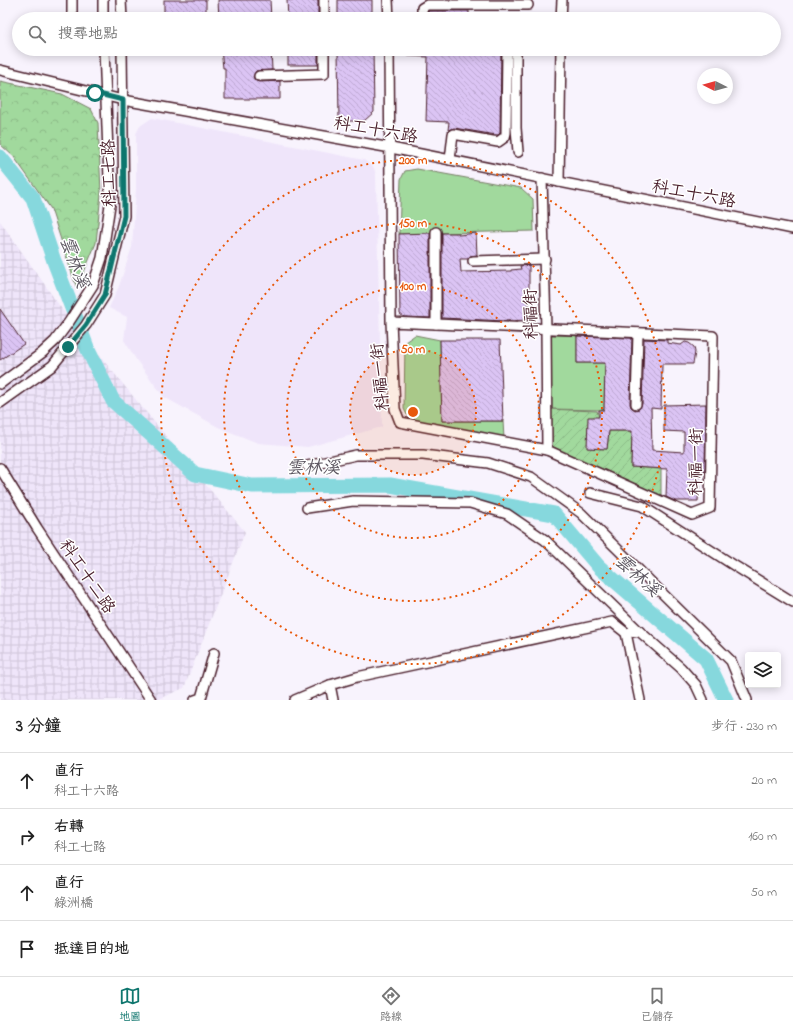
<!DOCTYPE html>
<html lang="zh-TW">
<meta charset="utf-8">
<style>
:root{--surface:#fff;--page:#f6f6f6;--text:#222;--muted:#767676;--line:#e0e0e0;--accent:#0f766e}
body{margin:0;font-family:"Indie Flower","LXGW WenKai TC",sans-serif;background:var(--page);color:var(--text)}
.controls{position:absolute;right:12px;bottom:12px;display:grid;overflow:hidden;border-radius:4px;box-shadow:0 2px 10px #0003}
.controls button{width:36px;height:36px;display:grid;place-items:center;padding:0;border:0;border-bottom:1px solid var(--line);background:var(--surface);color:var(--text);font:20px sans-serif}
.compass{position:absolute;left:697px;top:68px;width:36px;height:36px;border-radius:50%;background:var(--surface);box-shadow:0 2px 10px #0003;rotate:276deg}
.stop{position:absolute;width:12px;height:12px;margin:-9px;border:3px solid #0f766e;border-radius:50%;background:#fff}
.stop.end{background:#0f766e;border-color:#fff;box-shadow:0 1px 4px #0008}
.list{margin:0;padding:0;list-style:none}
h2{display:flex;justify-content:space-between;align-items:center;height:52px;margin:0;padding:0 16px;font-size:17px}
h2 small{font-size:13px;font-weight:400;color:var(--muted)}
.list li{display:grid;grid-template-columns:26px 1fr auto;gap:12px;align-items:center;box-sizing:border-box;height:56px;padding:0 16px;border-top:1px solid var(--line)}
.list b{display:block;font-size:15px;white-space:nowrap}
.list p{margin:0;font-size:13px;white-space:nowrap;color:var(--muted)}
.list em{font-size:13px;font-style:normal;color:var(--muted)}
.icon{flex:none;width:22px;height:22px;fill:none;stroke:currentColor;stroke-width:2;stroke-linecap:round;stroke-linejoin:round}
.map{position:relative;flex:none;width:793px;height:700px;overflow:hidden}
.search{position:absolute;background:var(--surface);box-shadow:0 2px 10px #0003;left:12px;right:12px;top:12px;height:44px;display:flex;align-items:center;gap:10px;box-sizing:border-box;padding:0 14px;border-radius:22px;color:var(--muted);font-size:15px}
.sheet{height:276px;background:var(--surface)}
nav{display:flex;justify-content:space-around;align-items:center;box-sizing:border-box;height:56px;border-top:1px solid var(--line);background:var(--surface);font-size:11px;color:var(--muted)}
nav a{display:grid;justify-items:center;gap:2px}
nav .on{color:var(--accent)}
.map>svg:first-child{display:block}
.built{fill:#efe5fa}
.industrial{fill:url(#industrial-grid)}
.grass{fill:#a1d99d;stroke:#767c64}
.park{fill:url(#park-crowns);stroke:#767c64}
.garden{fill:url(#garden-furrows);stroke:#767c64}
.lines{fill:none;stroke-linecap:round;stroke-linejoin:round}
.river{stroke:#86d8dd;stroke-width:15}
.building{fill:url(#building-back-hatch);stroke:#4a1f2b}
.minor-casing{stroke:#4a1f2b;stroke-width:12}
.minor{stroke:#fff;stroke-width:9}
.route{stroke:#0f766e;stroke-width:5}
.ring{fill:none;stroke:#e8590c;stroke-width:2;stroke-dasharray:2 4}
.labels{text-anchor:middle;stroke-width:3;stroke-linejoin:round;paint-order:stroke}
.street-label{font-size:17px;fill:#4a1f2b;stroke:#fff}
.water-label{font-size:18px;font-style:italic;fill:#5c5660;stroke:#fff}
.centre{fill:#e8590c;stroke:#fff;stroke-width:2}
.ring-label{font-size:12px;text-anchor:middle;font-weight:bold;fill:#e8590c;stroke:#fff;stroke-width:3;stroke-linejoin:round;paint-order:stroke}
</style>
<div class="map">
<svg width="793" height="700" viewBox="0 0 793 700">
<defs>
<pattern id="industrial-grid" width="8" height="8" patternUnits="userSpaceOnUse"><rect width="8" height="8" fill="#efe5fa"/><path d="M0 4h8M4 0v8" fill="none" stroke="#cec4d6"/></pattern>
<pattern id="park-crowns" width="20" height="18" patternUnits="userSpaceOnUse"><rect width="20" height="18" fill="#a1d99d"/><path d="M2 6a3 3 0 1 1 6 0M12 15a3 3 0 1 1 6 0" fill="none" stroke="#8cba87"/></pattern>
<pattern id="garden-furrows" width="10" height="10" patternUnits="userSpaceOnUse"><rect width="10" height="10" fill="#a1d99d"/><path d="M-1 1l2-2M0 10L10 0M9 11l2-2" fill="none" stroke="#8cba87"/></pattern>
<pattern id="building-back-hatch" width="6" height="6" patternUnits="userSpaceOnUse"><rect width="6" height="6" fill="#dbc4f4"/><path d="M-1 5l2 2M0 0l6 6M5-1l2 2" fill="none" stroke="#bda8d1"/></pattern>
</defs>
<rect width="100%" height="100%" fill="#f8f3fd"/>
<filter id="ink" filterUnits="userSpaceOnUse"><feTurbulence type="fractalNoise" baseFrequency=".025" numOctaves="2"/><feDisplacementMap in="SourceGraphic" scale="8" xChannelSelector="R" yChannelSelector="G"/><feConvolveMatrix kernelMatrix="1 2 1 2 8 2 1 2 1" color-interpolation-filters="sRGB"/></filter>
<g filter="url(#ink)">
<path class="built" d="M152 118 364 160 374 168 376 175 382 427 308 447 258 443 218 427 164 397 137 361 124 340 127 317 109 308 119 286 132 247 136 189V134L140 126Z"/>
<path class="industrial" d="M0 221 66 315 245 532 184 688 156 700H0Z"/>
<g class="grass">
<path d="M417 169 521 188 533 199 534 231 399 234 401 179 405 171Z"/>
<path d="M415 335 440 340 442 421H503L504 439 421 424 407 415 404 409 405 342Z"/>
<path d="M547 335H577V363H605L604 410 547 409Z"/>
</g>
<path class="park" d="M0 81 62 94 91 109 98 123 101 193 96 243 77 289 51 209 14 157 0 144Z"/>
<path class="garden" d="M547 409 597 411 599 417 588 448 607 449 609 431H632L631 467 661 469V497L547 450Z"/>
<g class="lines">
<path class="river" d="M0 157 33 198 54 261 88 350 113 401 195 474 252 486 390 485 554 514 599 567 706 659 726 700"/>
</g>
<g class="building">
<rect x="164" y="0" width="42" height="19"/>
<path d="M218 0H270L271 19H219Z"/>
<path d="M287 0H318V19H288Z"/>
<rect x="338" y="0" width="34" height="19"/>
<path d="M428 11H469V17L456 16V17L428 16Z"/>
<path d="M221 49H271L272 70 256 71 253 77 256 81 259 82 280 81V99H225V68H223Z"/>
<rect x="288" y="49" width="30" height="16"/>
<path d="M338 49H373L374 112 364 121H339Z"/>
<path d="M408 49H501L500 133 498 135 490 134 454 128 448 130 449 122 426 121 428 57 408 56Z"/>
<path d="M430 233V318L404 317 400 314 399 234Z"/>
<path d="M442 233H459V235L476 233 477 255 470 256 468 259H460L461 272 511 271V270L521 269 520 266 529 265V320L505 321 442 318Z"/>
<path d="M0 309 24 344 0 360Z"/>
<path d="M577 336 632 338 630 404 631 407 635 410 639 409 642 404 644 339 667 340V343L681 345 685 342 689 343 694 347 695 352 693 364H662L661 409 651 408 652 450 684 452V432L664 431V405L706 404 705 471H700L698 501H675L666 497 667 469 631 467 632 431H609L607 449 587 448 588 417H599V410H604L605 363H577Z"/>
<path d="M440 340H500L503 421H442Z"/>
</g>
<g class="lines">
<defs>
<g id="minor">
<path d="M72 0V17"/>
<path d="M103 0V19"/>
<path d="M121 0 122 19"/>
<path d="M324 0V19"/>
<path d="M388 0 389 19"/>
<path d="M422 19V8L427 5H528"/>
<path d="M561 19 562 0"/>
<path d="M389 49 391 322 395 409 400 422 547 450 692 515 710 508 713 336 391 322"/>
<path d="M516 49V128L518 152"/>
<path d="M0 70 123 100 391 148 793 229"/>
<path d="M259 76 324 74V49"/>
<path d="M450 160 453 134 498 142 505 137 506 133 507 49"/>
<path d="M542 178 546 329 547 450"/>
<path d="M559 182 561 49"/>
<path d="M473 261 545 259"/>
<path d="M436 324V232"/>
<path d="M0 384 42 353 55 341 69 322 93 285 102 258 110 205 104 49"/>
<path d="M0 403 52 366 86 325 105 295 124 216 122 49"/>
<path d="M636 404 638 333"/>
<path d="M307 466 356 455H423L488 463 531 477 581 513 731 661 747 700"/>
<path d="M0 468 37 528 151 700"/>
<path d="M590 493 642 506 735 566 793 602"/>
<path d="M307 508 353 501 470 503 507 514 545 540 639 631"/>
<path d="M626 633 640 700"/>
<path d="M330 685 333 700"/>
<path d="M195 700 201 698 214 653"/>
<path d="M295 700 330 685 357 677 612 622 626 633 639 631 681 668 696 685 703 700"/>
</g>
</defs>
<use href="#minor" class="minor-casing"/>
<use href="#minor" class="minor"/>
</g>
</g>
<g class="lines" filter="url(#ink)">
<path class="route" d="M68 347 86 325 105 295 124 216 123 100 95 93"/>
</g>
<circle cx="413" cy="412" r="63" fill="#e8590c" fill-opacity=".12"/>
<g class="ring">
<circle cx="413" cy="412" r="63"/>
<circle cx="413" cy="412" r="126"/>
<circle cx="413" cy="412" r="189"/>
<circle cx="413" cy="412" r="252"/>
</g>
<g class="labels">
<g class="street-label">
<text transform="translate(376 129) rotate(10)" y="6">科工十六路</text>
<text transform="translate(108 173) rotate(-91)" y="6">科工七路</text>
<text transform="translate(694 193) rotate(11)" y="6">科工十六路</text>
<text transform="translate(530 314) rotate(-91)" y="6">科福街</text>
<text transform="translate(379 377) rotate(-95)" y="6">科福一街</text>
<text transform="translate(695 462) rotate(-89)" y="6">科福一街</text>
<text transform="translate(88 576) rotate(56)" y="6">科工十二路</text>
</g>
<g class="water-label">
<text transform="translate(75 262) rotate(70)" y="6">雲林溪</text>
<text x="313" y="473">雲林溪</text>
<text transform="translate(638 575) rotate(41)" y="6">雲林溪</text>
</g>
</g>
<circle cx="413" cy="412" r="6" class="centre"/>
<g class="ring-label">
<text x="413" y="164">200 m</text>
<text x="413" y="227">150 m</text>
<text x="413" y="290">100 m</text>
<text x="413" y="353">50 m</text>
</g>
</svg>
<div class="controls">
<button><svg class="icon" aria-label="layers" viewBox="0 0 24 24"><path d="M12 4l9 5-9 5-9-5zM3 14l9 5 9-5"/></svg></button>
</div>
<svg class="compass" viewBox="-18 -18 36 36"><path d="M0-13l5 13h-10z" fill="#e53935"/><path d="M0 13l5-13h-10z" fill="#767676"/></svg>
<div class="stop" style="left:95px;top:93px"></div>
<div class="stop end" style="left:68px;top:347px"></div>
<div class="search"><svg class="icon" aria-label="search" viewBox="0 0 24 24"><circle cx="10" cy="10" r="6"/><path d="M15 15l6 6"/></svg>搜尋地點</div>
</div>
<section class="sheet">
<h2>3 分鐘<small>步行 · 230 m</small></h2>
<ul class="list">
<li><svg class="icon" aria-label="ahead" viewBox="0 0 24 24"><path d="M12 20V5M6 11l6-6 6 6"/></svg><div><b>直行</b><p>科工十六路</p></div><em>20 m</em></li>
<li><svg class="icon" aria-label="right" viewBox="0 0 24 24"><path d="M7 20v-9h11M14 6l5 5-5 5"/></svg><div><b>右轉</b><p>科工七路</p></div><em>160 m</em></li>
<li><svg class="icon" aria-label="ahead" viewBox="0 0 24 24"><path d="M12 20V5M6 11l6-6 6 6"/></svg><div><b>直行</b><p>綠洲橋</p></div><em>50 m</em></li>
<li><svg class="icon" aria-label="arrive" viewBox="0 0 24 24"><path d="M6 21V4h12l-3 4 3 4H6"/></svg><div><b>抵達目的地</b></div></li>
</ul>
</section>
<nav>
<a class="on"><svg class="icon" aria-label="map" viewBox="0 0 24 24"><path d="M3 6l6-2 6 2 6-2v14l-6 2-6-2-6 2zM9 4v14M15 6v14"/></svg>地圖</a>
<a><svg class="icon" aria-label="directions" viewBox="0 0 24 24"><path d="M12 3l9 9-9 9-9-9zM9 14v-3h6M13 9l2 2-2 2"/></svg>路線</a>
<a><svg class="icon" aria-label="saved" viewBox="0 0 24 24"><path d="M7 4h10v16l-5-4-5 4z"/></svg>已儲存</a>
</nav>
